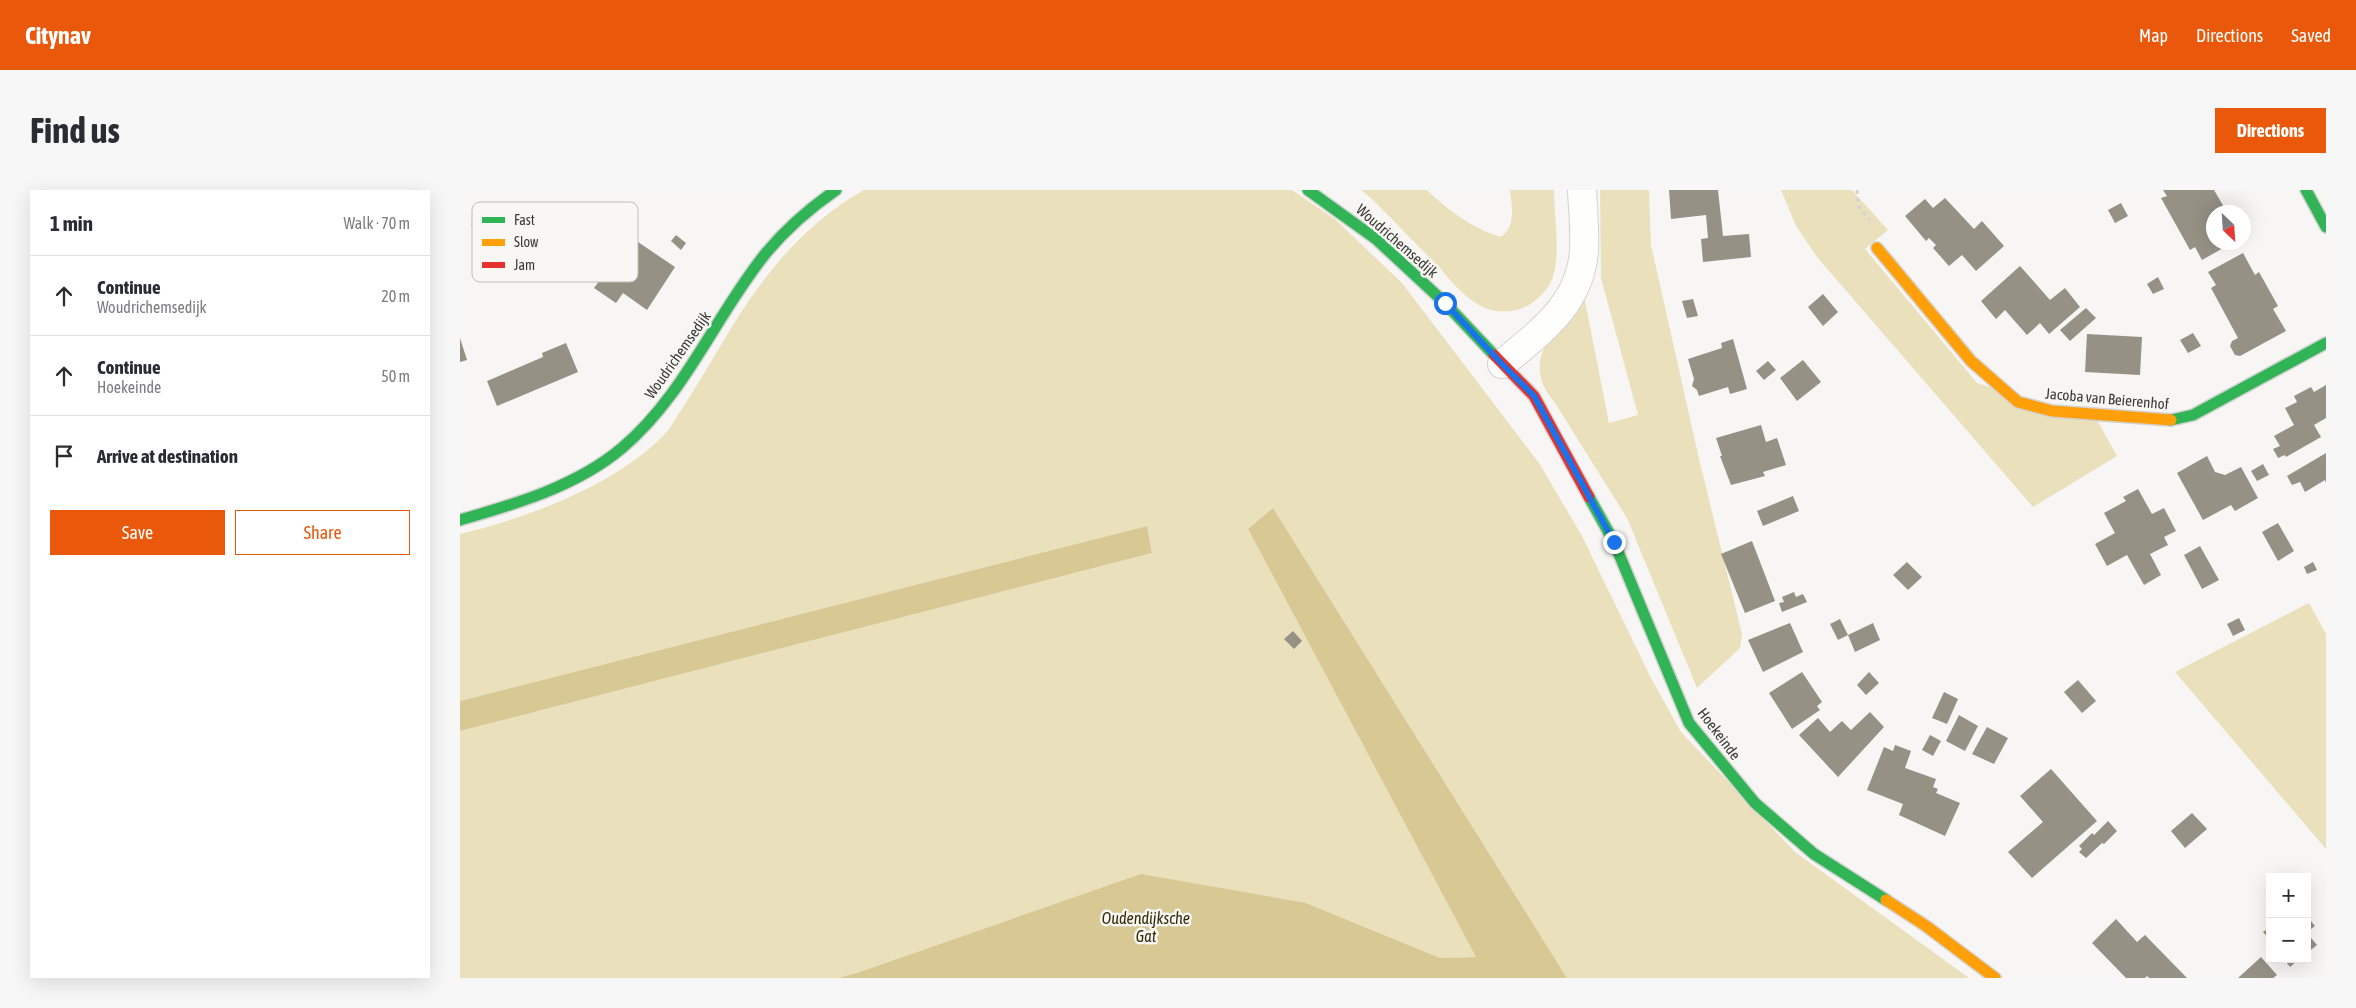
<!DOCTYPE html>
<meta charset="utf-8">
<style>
:root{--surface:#fff;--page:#f7f7f7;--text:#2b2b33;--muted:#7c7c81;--line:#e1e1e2;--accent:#ea580c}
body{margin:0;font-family:"Asap Condensed",sans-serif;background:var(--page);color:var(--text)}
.controls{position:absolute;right:15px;bottom:15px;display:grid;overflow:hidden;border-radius:0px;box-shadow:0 5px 20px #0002}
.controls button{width:45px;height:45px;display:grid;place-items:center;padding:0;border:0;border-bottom:1px solid var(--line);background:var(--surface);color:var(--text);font:25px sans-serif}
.compass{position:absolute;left:1746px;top:15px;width:45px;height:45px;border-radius:50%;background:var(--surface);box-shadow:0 5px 20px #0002;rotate:155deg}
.stop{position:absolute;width:15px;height:15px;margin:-11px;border:4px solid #1a73e8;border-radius:50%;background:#fff}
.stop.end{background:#1a73e8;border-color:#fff;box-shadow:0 1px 5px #0008}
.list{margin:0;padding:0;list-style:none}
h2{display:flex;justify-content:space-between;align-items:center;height:65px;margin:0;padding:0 20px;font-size:21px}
h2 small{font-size:16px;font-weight:400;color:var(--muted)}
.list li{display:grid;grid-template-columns:32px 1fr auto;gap:15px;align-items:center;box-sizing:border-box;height:80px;padding:0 20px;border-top:1px solid var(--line)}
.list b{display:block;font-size:19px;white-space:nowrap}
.list p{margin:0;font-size:16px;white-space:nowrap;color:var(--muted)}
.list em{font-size:16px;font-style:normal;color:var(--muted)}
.actions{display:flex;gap:10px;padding:15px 20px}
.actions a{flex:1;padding:11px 0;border:1px solid var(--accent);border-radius:0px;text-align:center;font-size:18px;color:var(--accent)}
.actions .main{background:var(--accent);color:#fff}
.icon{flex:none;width:28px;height:28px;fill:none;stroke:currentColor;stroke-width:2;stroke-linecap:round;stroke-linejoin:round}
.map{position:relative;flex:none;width:1866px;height:788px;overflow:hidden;border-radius:0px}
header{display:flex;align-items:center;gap:30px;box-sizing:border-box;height:70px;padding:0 25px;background:var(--accent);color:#fff}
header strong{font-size:24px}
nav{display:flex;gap:28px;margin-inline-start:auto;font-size:18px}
.intro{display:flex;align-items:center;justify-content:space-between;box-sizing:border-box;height:120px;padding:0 30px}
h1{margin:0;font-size:35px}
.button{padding:12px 22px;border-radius:0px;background:var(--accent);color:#fff;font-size:18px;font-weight:700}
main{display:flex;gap:30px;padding:0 30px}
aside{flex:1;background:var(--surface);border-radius:0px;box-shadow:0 5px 20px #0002}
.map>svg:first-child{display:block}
.green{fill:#eae0bc}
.water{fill:#d7c894}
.building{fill:#959185}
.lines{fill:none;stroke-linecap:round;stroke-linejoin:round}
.street-casing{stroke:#d4d3d2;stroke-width:30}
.fast-casing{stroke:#d4d3d2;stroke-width:14}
.slow-casing{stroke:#d4d3d2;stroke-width:14}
.jam-casing{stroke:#d4d3d2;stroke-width:14}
.path{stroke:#d4d4d3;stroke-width:3;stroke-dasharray:4 4;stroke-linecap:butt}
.street{stroke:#fefefd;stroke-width:28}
.fast{stroke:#30b455;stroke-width:11}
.slow{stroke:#ff9f0a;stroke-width:11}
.jam{stroke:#e5322d;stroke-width:11}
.route{stroke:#1a73e8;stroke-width:6}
.labels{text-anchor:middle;stroke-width:5;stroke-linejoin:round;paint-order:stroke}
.street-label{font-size:15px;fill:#393937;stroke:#f8f7f3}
.water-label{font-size:16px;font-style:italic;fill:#322a07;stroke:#f8f7f3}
.key{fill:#f8f7f3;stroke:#bfbebb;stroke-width:1}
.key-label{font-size:14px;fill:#393937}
</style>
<header>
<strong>Citynav</strong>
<nav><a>Map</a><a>Directions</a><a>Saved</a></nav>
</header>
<div class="intro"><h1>Find us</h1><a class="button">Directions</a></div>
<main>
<aside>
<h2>1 min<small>Walk · 70 m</small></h2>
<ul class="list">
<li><svg class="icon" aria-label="ahead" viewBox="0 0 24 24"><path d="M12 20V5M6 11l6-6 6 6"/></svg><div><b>Continue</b><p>Woudrichemsedijk</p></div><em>20 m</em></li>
<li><svg class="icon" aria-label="ahead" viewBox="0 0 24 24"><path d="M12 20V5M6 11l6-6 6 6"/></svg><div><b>Continue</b><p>Hoekeinde</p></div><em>50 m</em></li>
<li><svg class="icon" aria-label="arrive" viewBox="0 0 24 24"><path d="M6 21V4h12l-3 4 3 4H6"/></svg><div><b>Arrive at destination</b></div></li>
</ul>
<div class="actions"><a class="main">Save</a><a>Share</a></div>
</aside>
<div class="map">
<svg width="1866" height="788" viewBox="0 0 1866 788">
<rect width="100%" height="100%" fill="#f7f6f4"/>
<g class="green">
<path d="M404 0H832L876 30 942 93 1079 273 1122 346 1191 488 1221 542 1335 662 1509 788H1107L813 318 788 339 1016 767 980 768 846 713 400 782 378 788H0V541L692 363 687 336 0 511V344C69 327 152 297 203 246 209 240 213 232 218 225 233 202 246 180 260 157 295 95 341 35 404 0Z"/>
<path d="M901 0H967C988 20 1013 39 1041 47 1056 36 1052 17 1050 0H1094C1094 24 1100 61 1094 83 1091 96 1082 106 1072 113 1059 122 1040 124 1025 118 1005 109 991 91 977 75 956 54 935 32 913 10Z"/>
<path d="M1140 0H1189L1191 55 1240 273 1282 444 1280 458 1237 498 1167 328 1095 213C1058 170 1096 140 1124 106L1149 233 1178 225 1141 88Z"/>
<path d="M1321 0H1392L1428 40 1405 59 1517 193 1637 230 1657 266 1573 317 1357 67 1336 36Z"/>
<path d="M1849 413 1866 444V659L1715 482Z"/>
</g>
<g class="water">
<path d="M813 318 1107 788H378L400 782 681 684 846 713 980 768 1016 767 788 339Z"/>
<path d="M687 336 692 363 0 541V511Z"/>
</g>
<g class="building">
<path d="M1209 0H1258L1263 46 1289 44 1291 67 1243 72 1241 49 1248 48 1246 25 1211 29Z"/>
<path d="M1703 0H1754L1767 22H1754V52H1774L1742 70 1735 57 1730 60 1701 8 1707 6Z"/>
<path d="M1485 8 1514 39 1522 31 1544 56 1516 81 1502 65 1489 76 1473 58 1476 55 1469 48 1466 51 1445 26 1465 9 1473 18Z"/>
<path d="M1661 13 1668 26 1655 33 1648 20Z"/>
<path d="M33 17 43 30 21 47 11 34Z"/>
<path d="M216 45 226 53 221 60 211 51Z"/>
<path d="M178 52 215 77 187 120 163 103 156 113 134 98 152 74 159 80Z"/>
<path d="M1783 63 1795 85 1799 82 1818 116 1813 119 1826 141 1780 166 1775 165 1770 156 1772 151 1778 148 1751 98 1756 95 1748 82Z"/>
<path d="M1560 76 1590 110 1605 98 1620 117 1589 144 1580 133 1567 145 1545 120 1536 129 1521 111Z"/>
<path d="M1698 87 1704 99 1693 104 1687 94Z"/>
<path d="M1363 104 1378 122 1363 136 1348 117Z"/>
<path d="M1233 109 1238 126 1227 128 1222 111Z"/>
<path d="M1626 118 1636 128 1610 151 1600 140Z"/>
<path d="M1733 143 1741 156 1728 163 1720 150Z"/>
<path d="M1627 144 1682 147 1680 185 1625 182Z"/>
<path d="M0 148 7 170 0 172Z"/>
<path d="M1273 149 1287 199 1270 204 1268 197 1239 206 1237 200 1232 196 1234 189 1228 169 1262 158 1261 153Z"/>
<path d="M106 153 118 182 37 216 27 191 83 167 82 163Z"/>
<path d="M1343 170 1361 192 1337 211 1320 188Z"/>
<path d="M1308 171 1316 180 1304 190 1296 181Z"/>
<path d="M1866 195V228L1854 235 1861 247 1826 267 1825 265 1818 268 1813 259 1820 256 1814 246 1834 235 1825 218 1837 212 1834 206 1851 197 1854 202Z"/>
<path d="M1301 235 1306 252 1317 248 1326 275 1303 282 1305 286 1271 295 1260 266H1262L1256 248Z"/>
<path d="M1866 263V293L1865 290 1845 302 1840 292 1832 295 1827 286Z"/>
<path d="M1747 266 1755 282 1765 285 1781 277 1798 308 1775 321 1771 315 1743 330 1717 283Z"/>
<path d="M1803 274 1809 285 1797 291 1791 281Z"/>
<path d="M1678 299 1692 324 1704 318 1716 341 1704 347 1708 355 1690 364 1701 385 1684 395 1667 365 1647 376 1635 354 1655 343 1644 323 1666 311 1663 307Z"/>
<path d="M1333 306 1339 321 1303 336 1297 321Z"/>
<path d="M1818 333 1834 361 1818 371 1802 342Z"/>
<path d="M1292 351 1315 411 1285 423 1261 364Z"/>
<path d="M1740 356 1759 390 1742 399 1724 365Z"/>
<path d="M1447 372 1462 387 1448 400 1433 385Z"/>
<path d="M1853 372 1857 380 1847 384 1844 377Z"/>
<path d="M1334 402 1336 407 1343 404 1347 412 1322 422 1319 413 1324 412 1322 407Z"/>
<path d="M1779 428 1785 440 1773 446 1767 434Z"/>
<path d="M1380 429 1388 445 1413 433 1420 450 1395 462 1388 445 1378 450 1370 434Z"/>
<path d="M1330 433 1343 462 1303 482 1288 450Z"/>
<path d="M833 441 842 451 834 459 824 449Z"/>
<path d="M1342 482 1362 512 1357 516 1360 520 1332 539 1309 503Z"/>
<path d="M1409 482 1419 493 1406 505 1397 495Z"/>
<path d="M1618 490 1636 511 1622 523 1604 502Z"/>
<path d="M1484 502 1498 509 1487 534 1472 528Z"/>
<path d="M1410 522 1424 537 1378 587 1339 545 1358 528 1370 542 1382 531 1391 540Z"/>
<path d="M1499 525 1518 536 1505 561 1486 551Z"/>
<path d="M1527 537 1548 548 1534 574 1512 564Z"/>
<path d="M1470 545 1481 551 1473 566 1462 560Z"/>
<path d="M1435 555 1451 561 1445 578 1476 589 1473 597 1478 599 1476 603 1500 613 1485 646 1439 625 1443 614 1407 600 1424 557 1433 561Z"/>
<path d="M1591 579 1637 631 1572 688 1548 662 1583 632 1560 606Z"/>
<path d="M1732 623 1747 639 1725 658 1711 641Z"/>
<path d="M1648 631 1657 641 1644 654 1642 653 1626 668 1619 662 1622 659 1619 656 1632 643 1634 645Z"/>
<path d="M1847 726 1855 736 1847 742Z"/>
<path d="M1656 729 1677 752 1685 745 1727 788H1689L1687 786 1685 788H1666L1632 753Z"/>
<path d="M1810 737V750L1803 742Z"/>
<path d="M1847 743 1857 755 1847 763Z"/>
<path d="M1801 767 1817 785 1813 788H1778Z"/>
<path d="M1824 769H1839L1830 777Z"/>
</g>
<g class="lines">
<defs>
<path id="street" d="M1042 174C1080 142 1120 115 1124 61 1125 41 1123 20 1122 0"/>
<g id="fast">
<path d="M848 0 916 49 985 113 1034 165"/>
<path d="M1846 0 1866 37"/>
<path d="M1711 230 1733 225 1866 153"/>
<path d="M1129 307 1154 352 1229 533 1295 613 1354 664 1426 710"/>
<path d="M0 330C56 314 117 296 162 258 225 205 255 126 306 63 326 39 350 18 376 0"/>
</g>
<g id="slow">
<path d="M1417 58 1511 171 1558 212 1592 221 1711 230"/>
<path d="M1426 710 1466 736 1535 788"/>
</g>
<path id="jam" d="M1034 165 1074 206 1129 307"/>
</defs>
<use href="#street" class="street-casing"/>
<use href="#fast" class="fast-casing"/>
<use href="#slow" class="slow-casing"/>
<use href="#jam" class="jam-casing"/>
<path class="path" d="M1397 0 1398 16 1410 30"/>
<use href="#street" class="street"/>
<use href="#fast" class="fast"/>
<use href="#slow" class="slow"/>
<use href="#jam" class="jam"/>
</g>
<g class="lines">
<path class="route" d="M985 113 1042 174 1074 206 1154 352"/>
</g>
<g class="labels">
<g class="street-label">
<text transform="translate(937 51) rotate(41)" y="5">Woudrichemsedijk</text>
<text transform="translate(218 165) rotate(-55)" y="5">Woudrichemsedijk</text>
<text transform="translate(1647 209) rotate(5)" y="5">Jacoba van Beierenhof</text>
<text transform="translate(1259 544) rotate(53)" y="5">Hoekeinde</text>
</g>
<g class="water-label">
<text x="686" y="734">Oudendijksche<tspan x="686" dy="18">Gat</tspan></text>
</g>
</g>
<rect x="12" y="12" width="166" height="80" rx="8" class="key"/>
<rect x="22" y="27" width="23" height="6" fill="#30b455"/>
<rect x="22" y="49" width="23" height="7" fill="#ff9f0a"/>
<rect x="22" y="72" width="23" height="6" fill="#e5322d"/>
<g class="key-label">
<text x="54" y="35">Fast</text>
<text x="54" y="57">Slow</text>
<text x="54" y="80">Jam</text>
</g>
</svg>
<div class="controls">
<button>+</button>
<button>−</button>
</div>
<svg class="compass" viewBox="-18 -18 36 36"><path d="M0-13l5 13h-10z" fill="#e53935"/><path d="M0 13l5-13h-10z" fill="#7c7c81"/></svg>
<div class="stop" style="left:985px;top:113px"></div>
<div class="stop end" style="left:1154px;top:352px"></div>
</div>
</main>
